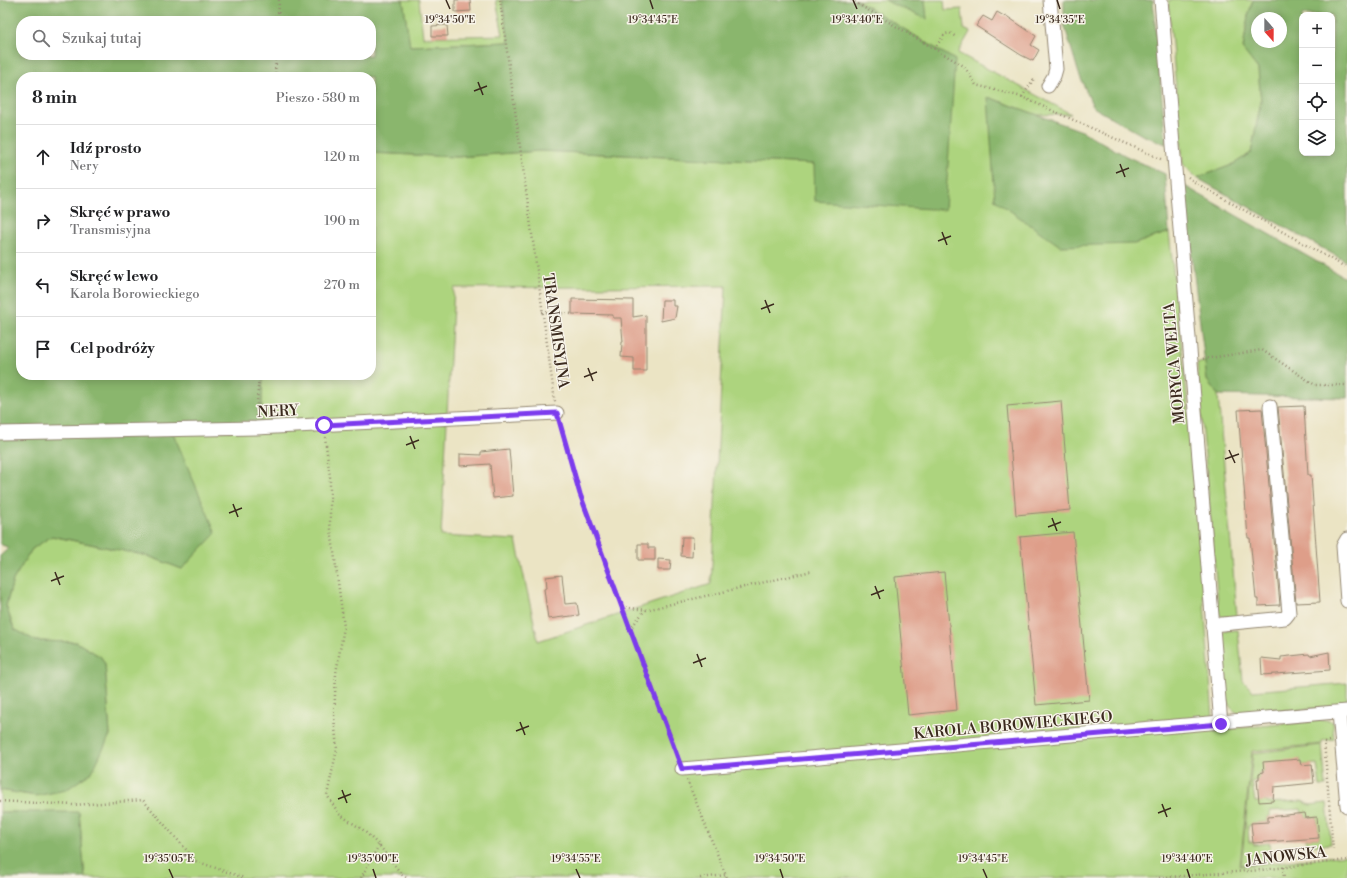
<!DOCTYPE html>
<html lang="pl">
<meta charset="utf-8">
<style>
:root{--surface:#fff;--page:#f6f6f6;--text:#202124;--muted:#757577;--line:#e0e0e0}
body{margin:0;font-family:"Libre Bodoni",serif;background:var(--page);color:var(--text)}
.controls{position:absolute;right:12px;top:12px;display:grid;overflow:hidden;border-radius:8px;box-shadow:0 2px 10px #0003}
.controls button{width:36px;height:36px;display:grid;place-items:center;padding:0;border:0;border-bottom:1px solid var(--line);background:var(--surface);color:var(--text);font:20px sans-serif}
.compass{position:absolute;left:1251px;top:12px;width:36px;height:36px;border-radius:50%;background:var(--surface);box-shadow:0 2px 10px #0003;rotate:159deg}
.stop{position:absolute;width:12px;height:12px;margin:-9px;border:3px solid #7c3aed;border-radius:50%;background:#fff}
.stop.end{background:#7c3aed;border-color:#fff;box-shadow:0 1px 4px #0008}
.list{margin:0;padding:0;list-style:none}
h2{display:flex;justify-content:space-between;align-items:center;height:52px;margin:0;padding:0 16px;font-size:17px}
h2 small{font-size:13px;font-weight:400;color:var(--muted)}
.list li{display:grid;grid-template-columns:26px 1fr auto;gap:12px;align-items:center;box-sizing:border-box;height:64px;padding:0 16px;border-top:1px solid var(--line)}
.list b{display:block;font-size:15px;white-space:nowrap}
.list p{margin:0;font-size:13px;white-space:nowrap;color:var(--muted)}
.list em{font-size:13px;font-style:normal;color:var(--muted)}
.icon{flex:none;width:22px;height:22px;fill:none;stroke:currentColor;stroke-width:2;stroke-linecap:round;stroke-linejoin:round}
.map{position:relative;flex:none;width:1347px;height:878px;overflow:hidden}
.search{position:absolute;background:var(--surface);box-shadow:0 2px 10px #0003;left:16px;top:16px;width:360px;height:44px;display:flex;align-items:center;gap:10px;box-sizing:border-box;padding:0 14px;border-radius:16px;color:var(--muted);font-size:15px}
.panel{position:absolute;background:var(--surface);box-shadow:0 2px 10px #0003;left:16px;top:72px;width:360px;height:308px;border-radius:16px}
.map>svg:first-child{display:block}
.green{fill:#add47e;stroke:#747f4e}
.forest{fill:#8ab66d;stroke:#627046;fill-rule:evenodd}
.building{fill:#de9e89}
.lines{fill:none;stroke-linecap:round;stroke-linejoin:round}
.minor-casing{stroke:#938771;stroke-width:15}
.path{stroke:#938771;stroke-width:2.5;stroke-dasharray:1 3;stroke-linecap:butt}
.minor{stroke:#fff;stroke-width:13}
.route{stroke:#7c3aed;stroke-width:5}
.ticks{fill:none;stroke:#3b2a1e;stroke-width:1.5}
.labels{text-anchor:middle;stroke-width:3;stroke-linejoin:round;paint-order:stroke}
.street-label{font-size:15px;fill:#3b2a1e;stroke:#f7f3e8}
.ticks-label{font-size:10px;text-anchor:middle;fill:#3b2a1e;stroke:#f7f3e8;stroke-width:3;stroke-linejoin:round;paint-order:stroke}
</style>
<div class="map">
<svg width="1347" height="878" viewBox="0 0 1347 878">
<rect width="100%" height="100%" fill="#f7f3e8"/>
<filter id="ink" filterUnits="userSpaceOnUse"><feTurbulence type="fractalNoise" baseFrequency=".025" numOctaves="2"/><feDisplacementMap in="SourceGraphic" scale="8" xChannelSelector="R" yChannelSelector="G"/><feConvolveMatrix kernelMatrix="1 2 1 2 8 2 1 2 1" color-interpolation-filters="sRGB"/></filter>
<filter id="wash" filterUnits="userSpaceOnUse"><feTurbulence type="fractalNoise" baseFrequency=".012" numOctaves="4" result="noise"/><feDisplacementMap in="SourceGraphic" scale="16" xChannelSelector="R" yChannelSelector="G"/><feGaussianBlur stdDeviation="0.9" result="paint"/><feColorMatrix in="noise" values="0 0 0 0 0 0 0 0 0 0 0 0 0 0 0 0 0 1.4 0 .05"/><feComposite in="paint" operator="in"/></filter>
<g filter="url(#wash)">
<rect width="100%" height="100%" fill="#ebe4c4"/>
<g class="green">
<path d="M403 0H419L423 37 503 35 496 0H502L510 42 409 46Z"/>
<path d="M856 0H944L945 10 962 9 964 29 970 32 958 53 1071 114 1038 115 988 97 1134 244 1169 232 1189 414 1214 730 1329 720 1333 723 1334 739 1322 741V744L1252 751 1240 866 1347 855V878H85L79 813 0 812V790L36 796 110 735 105 664 101 657 76 642 36 641 14 629 6 606 13 580 32 549 51 536 148 556 182 569 173 433 447 422 441 536 516 540 538 641 711 584 726 286 454 288 447 414 261 424 263 375H371V153L457 157 540 151 814 164 955 60Z"/>
<path d="M1168 0H1253L1248 16 1243 49 1258 69 1261 101 1251 153 1232 165 1197 178 1183 164Z"/>
<path d="M1205 361 1207 380 1218 395 1237 616 1223 618 1219 614 1197 364Z"/>
<path d="M1238 630 1243 681 1253 691 1347 683V702L1344 706 1243 715C1239 713 1235 712 1232 709 1221 697 1222 653 1221 636L1224 631Z"/>
<path d="M1322 745 1326 786H1320L1317 764 1301 765 1300 759 1259 773V779L1252 782 1255 802 1266 801 1267 803 1302 801 1310 805 1327 803 1331 844 1307 846 1306 839 1319 838 1317 817 1306 818 1305 813 1302 814 1301 809 1270 811V816L1268 817V822L1252 823V825L1248 826 1249 842H1253L1254 845 1270 843 1272 861 1241 865 1253 753Z"/>
</g>
<g class="forest">
<path d="M0 0H403L410 46 509 42 502 0H856L955 60 945 210 815 201 814 164 540 151 457 157 371 153V77H21V375H263L261 424 0 429ZM21 21H371V55H21Z"/>
<path d="M885 0H925L927 19 890 3Z"/>
<path d="M1064 0H1153L1166 144 1142 135 1093 107 1079 74 1064 24Z"/>
<path d="M1253 0H1347V262L1197 178 1232 165 1251 153 1261 101 1258 69 1243 50 1248 16ZM1302 15H1332V153H1302ZM1257 18H1281V42H1257Z"/>
<path d="M988 97 1082 131 1126 156 1165 174 1169 232 1134 244 1060 246 995 200Z"/>
<path d="M1183 185 1347 279V398L1218 395 1207 380Z"/>
<path d="M173 433 216 533 182 569 148 556 52 536 32 549 13 580 6 606 14 629 36 641 76 642 101 657 105 664 110 735 92 772 66 790 36 796 0 790V556L9 548 0 544V436Z"/>
<path d="M0 812H79L85 878H0Z"/>
</g>
<g id="blocks">
<g class="building">
<path d="M455 0H470L471 11 455 12Z"/>
<path d="M997 12 1004 16 1005 15 1036 36 1031 45 1039 50 1033 61 1021 55 976 26 983 16 992 21Z"/>
<path d="M447 25 448 36H432V26Z"/>
<path d="M572 299 633 300V317L646 315V371H634V358L621 357 622 342H623L621 318H613V315L572 314Z"/>
<path d="M662 300H673V306H677L675 318 661 321Z"/>
<path d="M1061 401 1070 510 1016 515 1007 406Z"/>
<path d="M1304 406 1308 475H1311L1320 602 1296 603 1278 407Z"/>
<path d="M1262 409 1280 605 1258 606V599H1256L1250 538H1248L1238 410Z"/>
<path d="M509 449 513 496 493 498 490 464 460 466V454L481 455V452Z"/>
<path d="M1073 532 1089 700 1036 705 1020 537Z"/>
<path d="M682 537H693L692 557 681 556Z"/>
<path d="M638 544H648V548H655V560H638Z"/>
<path d="M658 559 671 560 670 570H658Z"/>
<path d="M944 572 957 710 908 715 895 577Z"/>
<path d="M562 575 565 604 577 603 579 615 548 619 544 589 547 588 546 577Z"/>
<path d="M1329 652 1330 670 1262 675 1261 658 1281 660V657L1309 654 1310 656Z"/>
<path d="M1300 759 1301 765 1312 764 1314 783 1274 787 1273 801 1259 802 1257 779H1259V773L1264 772 1263 762Z"/>
<path d="M1305 813 1306 818 1317 817 1319 838 1253 843 1251 823 1268 822V817Z"/>
</g>
</g>
</g>
<g filter="url(#ink)">
<use href="#blocks" fill-opacity="0" stroke="#938771" stroke-width="1"/>
<g class="lines">
<defs>
<g id="minor">
<path d="M1161 0 1221 724"/>
<path d="M1048 86 1054 76 1056 69 1050 0"/>
<path d="M0 433 256 428 557 413"/>
<path d="M1347 539 1343 546 1347 601"/>
<path d="M1212 625 1285 618 1289 613 1270 406"/>
<path d="M1339 712 1347 806"/>
<path d="M682 769 1347 711"/>
</g>
</defs>
<use href="#minor" class="minor-casing"/>
<g class="path">
<path d="M500 0 555 402"/>
<path d="M851 0 964 66 976 85 1022 97 1163 160"/>
<path d="M278 21 279 0"/>
<path d="M934 49 945 34 950 33 956 37"/>
<path d="M275 77 276 55"/>
<path d="M1022 97 1035 77"/>
<path d="M1188 177 1196 183 1347 268"/>
<path d="M542 312 572 314"/>
<path d="M1203 359 1262 350 1315 385H1347"/>
<path d="M256 416 259 375"/>
<path d="M560 424 580 494 679 759"/>
<path d="M325 437 330 477V522L344 627 336 673 334 717 337 749 327 795 339 814 363 830 379 845 403 876 407 878"/>
<path d="M622 607 646 610 812 571"/>
<path d="M630 629 645 610"/>
<path d="M1329 741 1324 742 1333 849"/>
<path d="M687 780 727 878"/>
<path d="M0 801 74 805 143 800 196 861 244 878"/>
<path d="M1283 867 1284 878"/>
<path d="M361 878 379 845"/>
<path d="M700 878 726 875"/>
<path d="M1155 878 1261 870 1347 860"/>
</g>
<use href="#minor" class="minor"/>
</g>
</g>
<g class="lines" filter="url(#ink)">
<path class="route" d="M324 425 557 413 580 494 682 769 1221 724"/>
</g>
<path class="ticks" d="M446 0 450 9M650 0 653 9M853 0 857 9M1057 0 1060 9M478 82 483 95M474 91 487 86M1120 164 1125 177M1116 173 1129 168M942 232 947 245M938 241 951 236M765 300 770 313M761 309 774 304M588 368 593 381M584 377 597 372M410 436 415 449M406 445 419 440M1229 450 1235 463M1225 459 1239 454M233 504 238 517M229 513 242 508M1052 518 1057 531M1048 527 1061 522M55 572 60 585M51 581 64 576M875 586 880 599M871 595 884 590M697 654 702 667M693 663 706 658M520 722 525 735M516 731 529 726M342 790 347 803M338 799 351 794M1162 804 1167 817M1158 813 1171 808M169 869 173 878M373 869 376 878M576 869 580 878M780 869 783 878M983 869 987 878M1187 869 1190 878"/>
<g class="labels">
<g class="street-label">
<text transform="translate(556 331) rotate(82)" y="5">TRANSMISYJNA</text>
<text transform="translate(1174 363) rotate(-95)" y="5">MORYCA WELTA</text>
<text transform="translate(278 411) rotate(-3)" y="5">NERY</text>
<text transform="translate(1013 725) rotate(-5)" y="5">KAROLA BOROWIECKIEGO</text>
<text transform="translate(1286 856) rotate(-6)" y="5">JANOWSKA</text>
</g>
</g>
<g class="ticks-label">
<text x="450" y="23">19°34'50"E</text>
<text x="653" y="23">19°34'45"E</text>
<text x="857" y="23">19°34'40"E</text>
<text x="1060" y="23">19°34'35"E</text>
<text x="169" y="862">19°35'05"E</text>
<text x="373" y="862">19°35'00"E</text>
<text x="576" y="862">19°34'55"E</text>
<text x="780" y="862">19°34'50"E</text>
<text x="983" y="862">19°34'45"E</text>
<text x="1187" y="862">19°34'40"E</text>
</g>
</svg>
<div class="controls">
<button>+</button>
<button>−</button>
<button><svg class="icon" aria-label="locate" viewBox="0 0 24 24"><circle cx="12" cy="12" r="6"/><path d="M12 2v4M12 18v4M2 12h4M18 12h4"/></svg></button>
<button><svg class="icon" aria-label="layers" viewBox="0 0 24 24"><path d="M12 4l9 5-9 5-9-5zM3 14l9 5 9-5"/></svg></button>
</div>
<svg class="compass" viewBox="-18 -18 36 36"><path d="M0-13l5 13h-10z" fill="#e53935"/><path d="M0 13l5-13h-10z" fill="#757577"/></svg>
<div class="stop" style="left:324px;top:425px"></div>
<div class="stop end" style="left:1221px;top:724px"></div>
<div class="search"><svg class="icon" aria-label="search" viewBox="0 0 24 24"><circle cx="10" cy="10" r="6"/><path d="M15 15l6 6"/></svg>Szukaj tutaj</div>
<section class="panel">
<h2>8 min<small>Pieszo · 580 m</small></h2>
<ul class="list">
<li><svg class="icon" aria-label="ahead" viewBox="0 0 24 24"><path d="M12 20V5M6 11l6-6 6 6"/></svg><div><b>Idź prosto</b><p>Nery</p></div><em>120 m</em></li>
<li><svg class="icon" aria-label="right" viewBox="0 0 24 24"><path d="M7 20v-9h11M14 6l5 5-5 5"/></svg><div><b>Skręć w prawo</b><p>Transmisyjna</p></div><em>190 m</em></li>
<li><svg class="icon" aria-label="left" viewBox="0 0 24 24"><path d="M17 20v-9H6M10 6l-5 5 5 5"/></svg><div><b>Skręć w lewo</b><p>Karola Borowieckiego</p></div><em>270 m</em></li>
<li><svg class="icon" aria-label="arrive" viewBox="0 0 24 24"><path d="M6 21V4h12l-3 4 3 4H6"/></svg><div><b>Cel podróży</b></div></li>
</ul>
</section>
</div>
